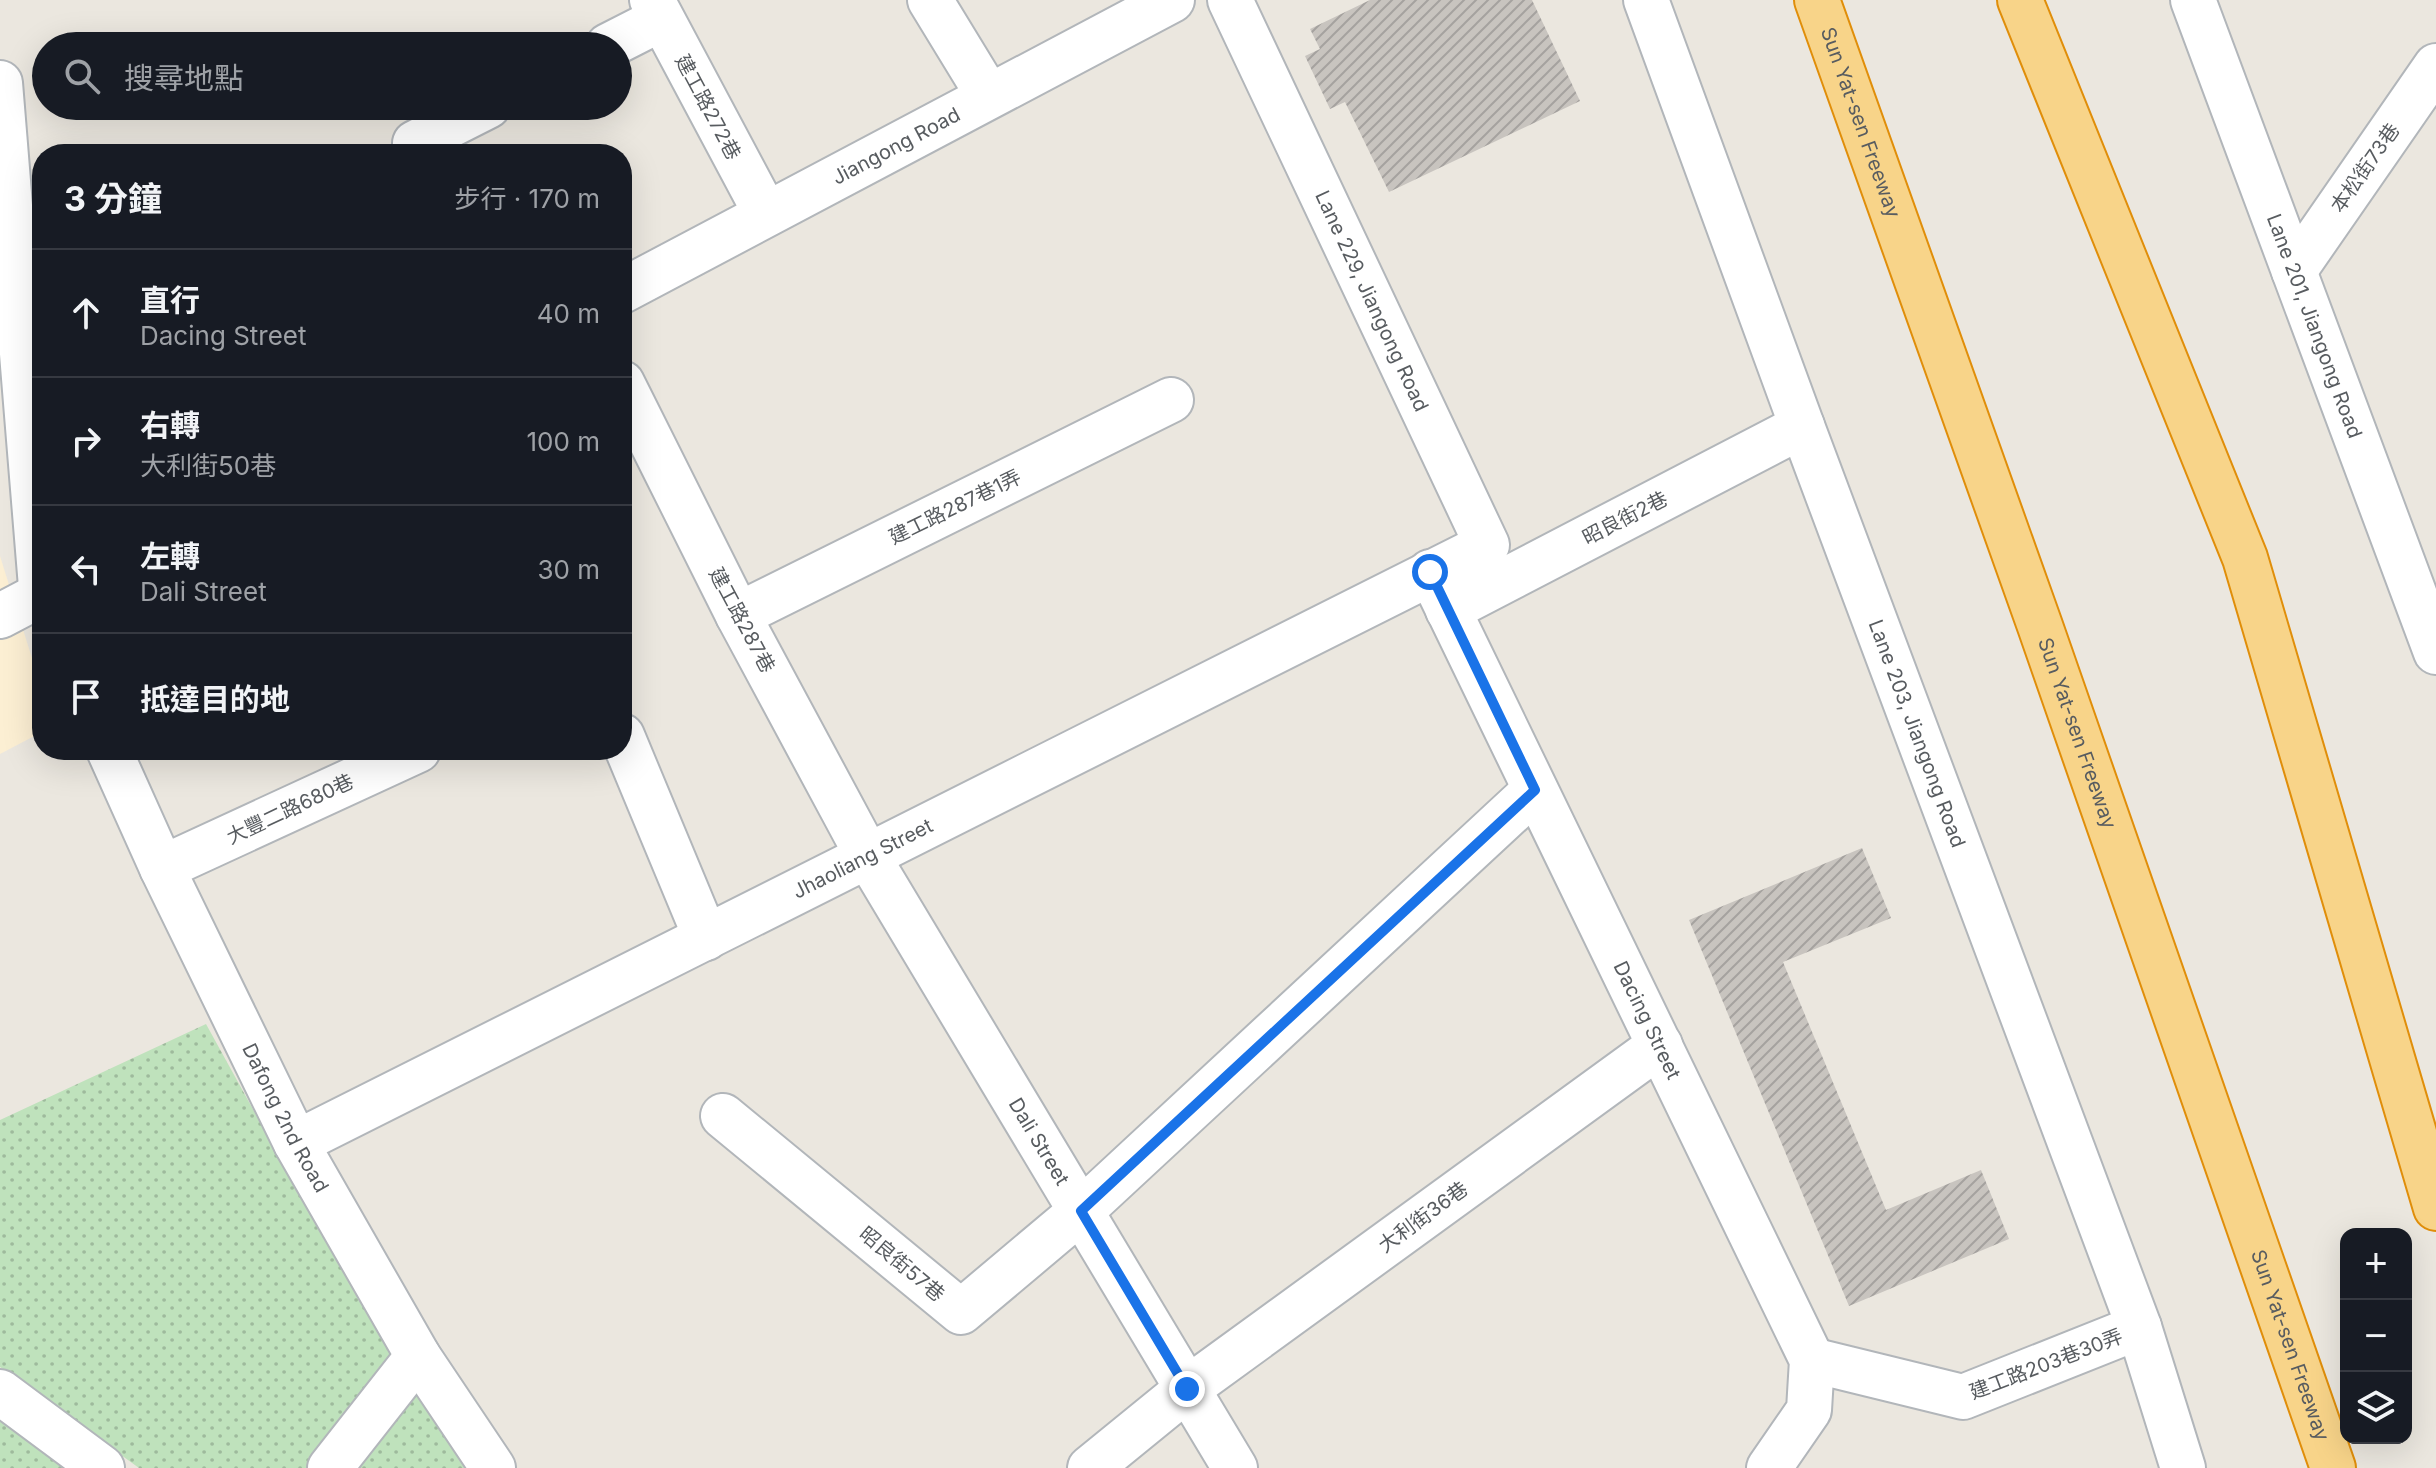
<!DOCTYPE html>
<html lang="zh-TW">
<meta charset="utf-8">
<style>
:root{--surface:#171b24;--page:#242831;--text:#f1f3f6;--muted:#9ea1a6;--line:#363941}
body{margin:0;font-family:Inter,"Noto Sans TC",sans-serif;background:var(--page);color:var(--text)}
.controls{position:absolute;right:24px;bottom:24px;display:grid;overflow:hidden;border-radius:16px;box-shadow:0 8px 32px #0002}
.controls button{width:72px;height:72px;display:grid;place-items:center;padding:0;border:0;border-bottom:2px solid var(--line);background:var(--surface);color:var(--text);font:40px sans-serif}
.stop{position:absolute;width:24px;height:24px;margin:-18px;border:6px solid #1a73e8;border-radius:50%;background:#fff}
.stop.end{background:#1a73e8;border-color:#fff;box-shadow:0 2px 8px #0008}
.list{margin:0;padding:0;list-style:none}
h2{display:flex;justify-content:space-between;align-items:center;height:104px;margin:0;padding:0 32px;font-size:34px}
h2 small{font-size:26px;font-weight:400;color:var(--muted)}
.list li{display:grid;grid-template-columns:52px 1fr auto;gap:24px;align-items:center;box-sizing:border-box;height:128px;padding:0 32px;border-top:2px solid var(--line)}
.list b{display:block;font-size:30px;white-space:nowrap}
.list p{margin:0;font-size:26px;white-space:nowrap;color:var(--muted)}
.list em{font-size:26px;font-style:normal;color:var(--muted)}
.icon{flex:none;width:44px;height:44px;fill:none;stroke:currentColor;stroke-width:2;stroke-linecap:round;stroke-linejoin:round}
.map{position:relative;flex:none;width:2436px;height:1468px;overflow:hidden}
.search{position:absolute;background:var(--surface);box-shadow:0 8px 32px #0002;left:32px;top:32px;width:600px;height:88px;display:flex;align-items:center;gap:20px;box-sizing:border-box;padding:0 28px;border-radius:44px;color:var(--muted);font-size:30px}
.panel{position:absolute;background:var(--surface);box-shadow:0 8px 32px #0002;left:32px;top:144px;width:600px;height:616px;border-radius:32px}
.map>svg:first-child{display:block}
.commercial{fill:#fcefd3}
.green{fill:url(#green-dots)}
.building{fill:url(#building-hatch)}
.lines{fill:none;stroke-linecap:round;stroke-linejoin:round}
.minor-casing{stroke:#b2b6ba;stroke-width:48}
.highway-casing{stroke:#e08e0a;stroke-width:48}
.minor{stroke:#fff;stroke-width:44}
.highway{stroke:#f8d489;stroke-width:44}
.route{stroke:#1a73e8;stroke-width:10}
.labels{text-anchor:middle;stroke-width:6;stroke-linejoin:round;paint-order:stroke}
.street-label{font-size:20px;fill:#585c60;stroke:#fff}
</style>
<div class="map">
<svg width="2436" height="1468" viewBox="0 0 2436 1468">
<defs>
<pattern id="green-dots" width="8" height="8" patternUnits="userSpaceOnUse" patternTransform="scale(2)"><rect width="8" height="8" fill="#bfe2bc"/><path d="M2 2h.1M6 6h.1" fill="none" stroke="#9eba9c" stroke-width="1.8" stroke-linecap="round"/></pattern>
<pattern id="building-hatch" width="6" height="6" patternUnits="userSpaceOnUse" patternTransform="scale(2)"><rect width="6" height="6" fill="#c8c4bf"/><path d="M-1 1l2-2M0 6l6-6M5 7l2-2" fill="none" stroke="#a5a29f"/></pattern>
</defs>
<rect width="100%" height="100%" fill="#ebe7df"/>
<path class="commercial" d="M0 556 42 690V732L0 754Z"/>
<g class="green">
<path d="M206 1024 282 1162 473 1468H139L0 1367V1120Z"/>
<path d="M0 1407 82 1468H0Z"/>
</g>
<g class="building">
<path d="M1370 0H1532L1580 101 1389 192 1345 102 1330 109 1305 56 1320 49 1310 29Z"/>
<path d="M1862 848 1891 918 1783 962 1886 1210 1981 1170 2009 1239 1849 1306 1689 920Z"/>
</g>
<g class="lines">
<defs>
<g id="minor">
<path d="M652 0 766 214"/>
<path d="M930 0 988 95"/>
<path id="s1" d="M1646 0 1802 426 2139 1327 2183 1468"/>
<path id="s2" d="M2193 0 2436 652"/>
<path d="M608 46 661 19"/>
<path d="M0 83 42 599"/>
<path d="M415 143 488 106"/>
<path d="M2294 271 2436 66"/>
<path id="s3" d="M622 291 1172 0"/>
<path id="s4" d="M622 383 738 615 867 855 1235 1468"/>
<path id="s5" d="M1430 572 1812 1360 1809 1410 1769 1468"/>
<path d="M1448 610 1802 426"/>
<path d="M738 615 1171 400"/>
<path d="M0 616 42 594"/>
<path d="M622 736 706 938"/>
<path id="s6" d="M109 750 162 868 296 1143 418 1356 493 1468"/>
<path d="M162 868 418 750"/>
<path d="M723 1116 961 1312 1081 1211 1535 790"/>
<path id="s7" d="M296 1143 1487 545 1230 0"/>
<path d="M1812 1360 1963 1397 2139 1327"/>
<path d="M0 1392 102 1468"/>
<path d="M330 1468 418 1356"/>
<path d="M1090 1468 1187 1389 1660 1045"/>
</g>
<g id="highway">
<path id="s8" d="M1817 0 2040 626 2333 1468"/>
<path d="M2020 0 2245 558 2436 1208"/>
</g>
</defs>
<use href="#minor" class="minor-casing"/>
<use href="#highway" class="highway-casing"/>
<use href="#minor" class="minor"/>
<use href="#highway" class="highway"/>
</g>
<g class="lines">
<path class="route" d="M1187 1389 1081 1211 1535 790 1430 572"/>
</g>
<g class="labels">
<g class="street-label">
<text transform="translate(708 107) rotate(62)" y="7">建工路272巷</text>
<text dy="7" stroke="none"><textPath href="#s8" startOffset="130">Sun Yat-sen Freeway</textPath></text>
<text dy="7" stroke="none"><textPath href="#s3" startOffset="310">Jiangong Road</textPath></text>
<text transform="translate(2365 168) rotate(-55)" y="7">本松街73巷</text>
<text transform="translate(1372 301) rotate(65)" y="7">Lane 229, Jiangong Road</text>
<text dy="7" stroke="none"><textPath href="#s2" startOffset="348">Lane 201, Jiangong Road</textPath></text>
<text transform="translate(955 507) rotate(-26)" y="7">建工路287巷1弄</text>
<text transform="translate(1625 518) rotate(-27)" y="7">昭良街2巷</text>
<text transform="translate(742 620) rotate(62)" y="7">建工路287巷</text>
<text dy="7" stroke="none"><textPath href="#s1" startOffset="782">Lane 203, Jiangong Road</textPath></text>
<text dy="7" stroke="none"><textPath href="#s8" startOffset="778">Sun Yat-sen Freeway</textPath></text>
<text transform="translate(290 809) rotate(-25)" y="7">大豐二路680巷</text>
<text dy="7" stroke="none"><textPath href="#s7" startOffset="634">Jhaoliang Street</textPath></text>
<text dy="7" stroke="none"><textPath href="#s5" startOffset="498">Dacing Street</textPath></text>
<text dy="7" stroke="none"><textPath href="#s6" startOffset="408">Dafong 2nd Road</textPath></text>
<text dy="7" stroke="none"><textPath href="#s4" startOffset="866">Dali Street</textPath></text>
<text transform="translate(1423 1217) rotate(-36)" y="7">大利街36巷</text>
<text transform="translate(902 1264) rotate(40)" y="7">昭良街57巷</text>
<text dy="7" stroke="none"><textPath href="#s8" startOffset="1426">Sun Yat-sen Freeway</textPath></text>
<text transform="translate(2046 1364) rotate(-21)" y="7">建工路203巷30弄</text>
</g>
</g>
</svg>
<div class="controls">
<button>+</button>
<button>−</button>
<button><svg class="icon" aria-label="layers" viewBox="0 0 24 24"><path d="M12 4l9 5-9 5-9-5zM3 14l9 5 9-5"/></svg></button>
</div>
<div class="stop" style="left:1430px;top:572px"></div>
<div class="stop end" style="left:1187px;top:1389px"></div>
<div class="search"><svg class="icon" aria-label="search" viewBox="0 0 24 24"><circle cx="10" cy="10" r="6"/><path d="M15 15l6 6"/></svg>搜尋地點</div>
<section class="panel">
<h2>3 分鐘<small>步行 · 170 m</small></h2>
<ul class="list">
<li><svg class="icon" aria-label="ahead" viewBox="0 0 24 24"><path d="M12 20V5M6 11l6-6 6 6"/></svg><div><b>直行</b><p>Dacing Street</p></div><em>40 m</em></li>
<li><svg class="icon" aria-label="right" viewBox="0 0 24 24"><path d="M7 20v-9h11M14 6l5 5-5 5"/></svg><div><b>右轉</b><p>大利街50巷</p></div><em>100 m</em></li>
<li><svg class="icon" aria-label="left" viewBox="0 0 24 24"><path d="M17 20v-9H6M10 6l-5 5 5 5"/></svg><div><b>左轉</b><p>Dali Street</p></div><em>30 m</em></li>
<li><svg class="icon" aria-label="arrive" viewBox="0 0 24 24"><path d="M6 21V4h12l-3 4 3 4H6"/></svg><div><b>抵達目的地</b></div></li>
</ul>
</section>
</div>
